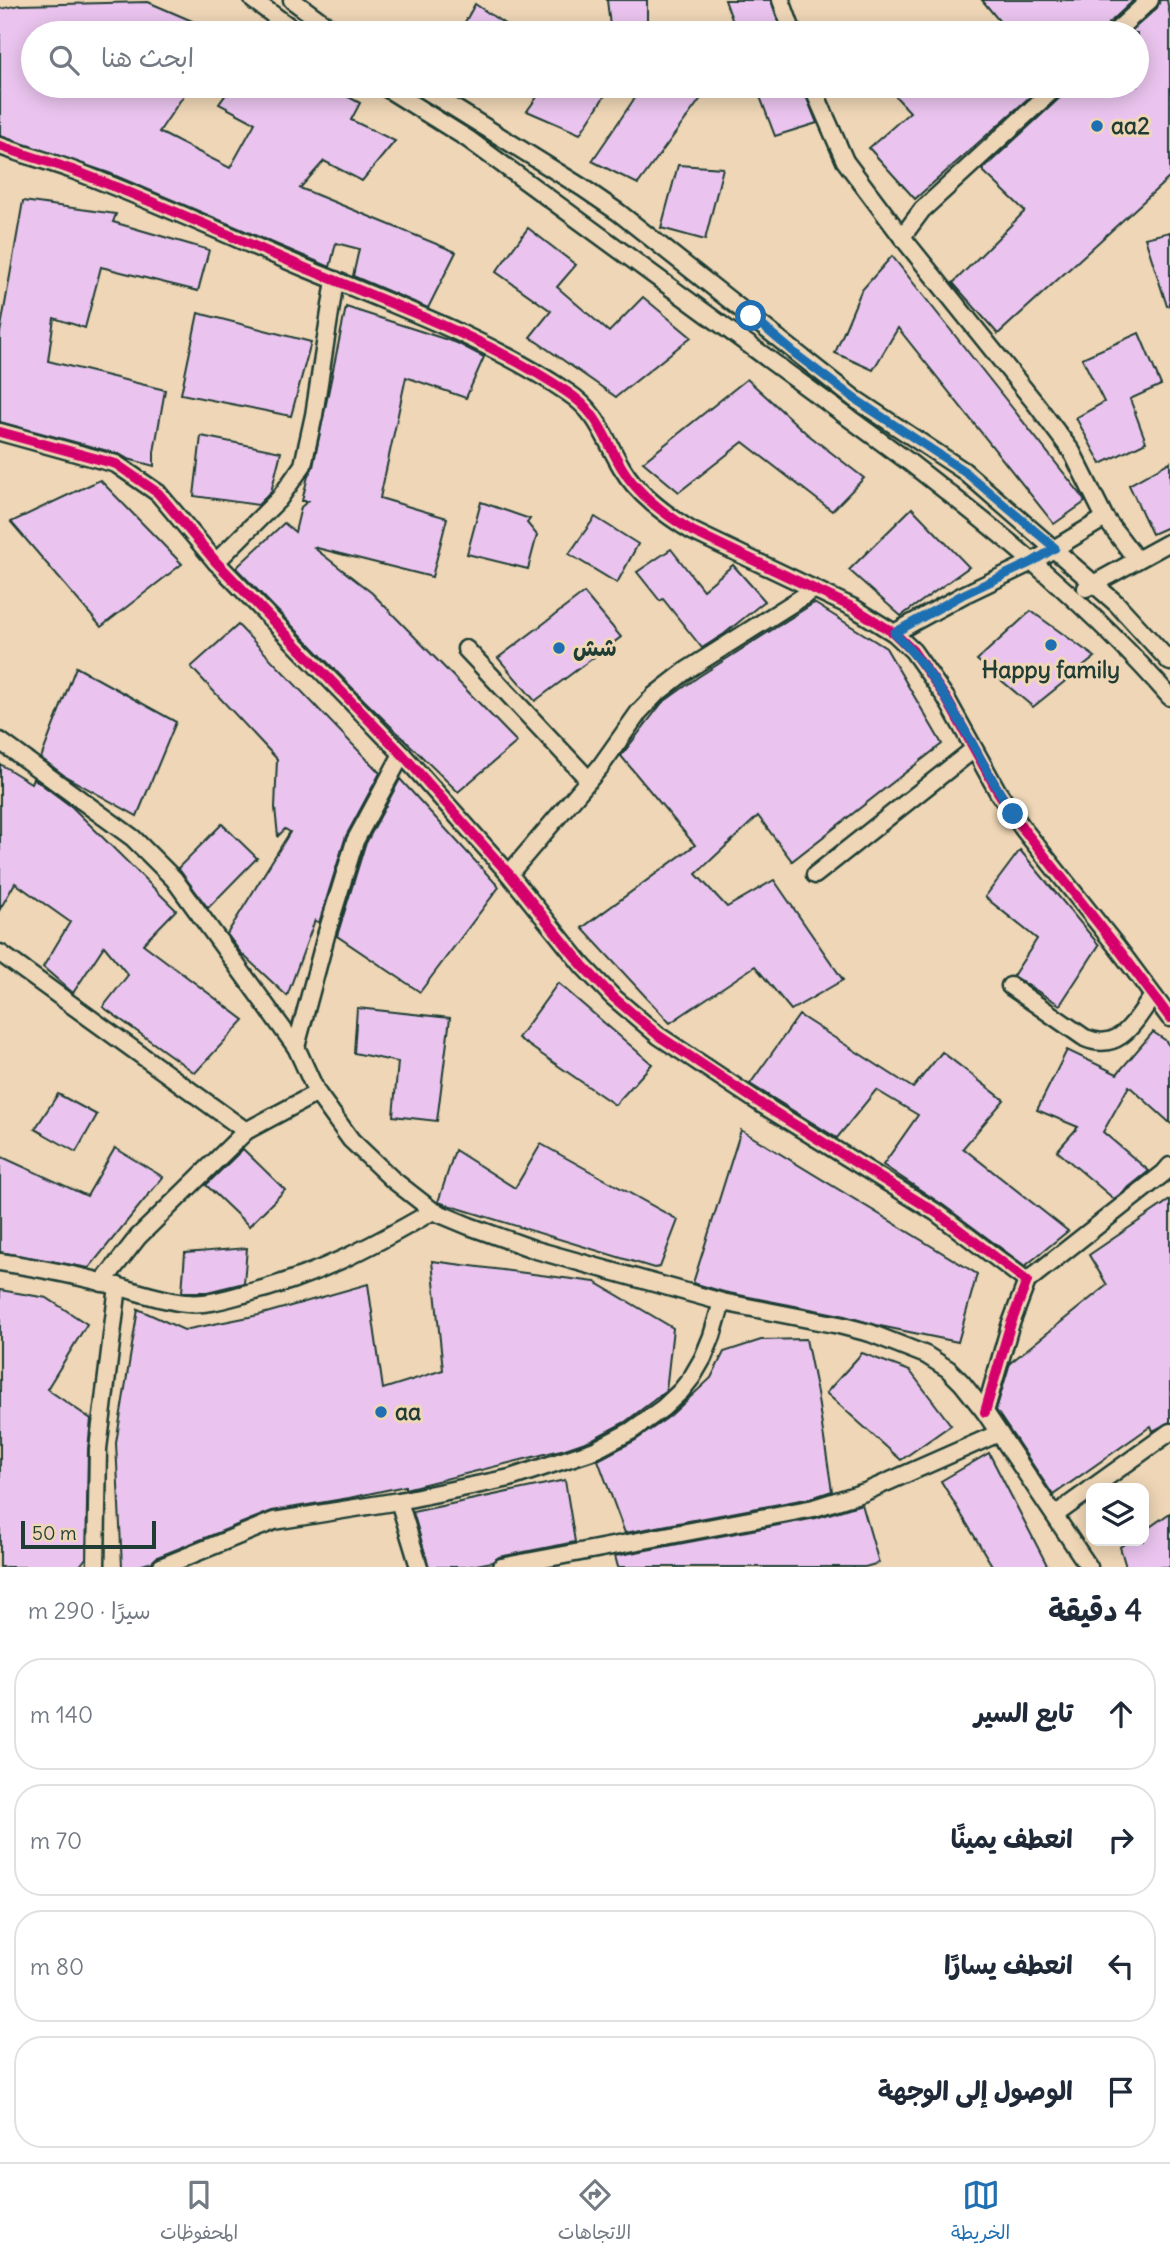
<!DOCTYPE html>
<html lang="ar">
<meta charset="utf-8">
<style>
:root{--surface:#fff;--page:#f6f6f7;--text:#1f2937;--muted:#747a83;--line:#e0e1e3;--accent:#1f6fb2}
body{margin:0;font-family:Delius,"Playpen Sans Arabic",sans-serif;background:var(--page);color:var(--text);direction:rtl}
.controls{position:absolute;right:21px;bottom:21px;display:grid;overflow:hidden;border-radius:14px;box-shadow:0 4px 18px #0003}
.controls button{width:63px;height:63px;display:grid;place-items:center;padding:0;border:0;border-bottom:2px solid var(--line);background:var(--surface);color:var(--text);font:35px sans-serif}
.scale{position:absolute;left:21px;bottom:18px;width:135px;box-sizing:border-box;padding-left:7px;border:4px solid #1f3d34;border-top:0;font-size:19px;line-height:24px;white-space:nowrap;color:#1f3d34;-webkit-text-stroke:5px #eed6b6;paint-order:stroke}
.stop{position:absolute;width:21px;height:21px;margin:-16px;border:5px solid #1f6fb2;border-radius:50%;background:#fff}
.stop.end{background:#1f6fb2;border-color:#fff;box-shadow:0 2px 7px #0008}
.list{margin:0;padding:0;list-style:none}
h2{display:flex;justify-content:space-between;align-items:center;height:91px;margin:0;padding:0 28px;font-size:30px}
h2 small{font-size:23px;font-weight:400;color:var(--muted)}
.list li{display:grid;grid-template-columns:46px 1fr auto;gap:21px;align-items:center;box-sizing:border-box;height:112px;margin:0 14px 14px;padding:0 14px;border:2px solid var(--line);border-radius:28px}
.list b{display:block;font-size:26px;white-space:nowrap}
.list em{font-size:23px;font-style:normal;color:var(--muted)}
.icon{flex:none;width:38px;height:38px;fill:none;stroke:currentColor;stroke-width:2;stroke-linecap:round;stroke-linejoin:round}
.map{position:relative;flex:none;width:1170px;height:1567px;overflow:hidden;direction:ltr}
.search{position:absolute;background:var(--surface);box-shadow:0 4px 18px #0003;left:21px;right:21px;top:21px;height:77px;display:flex;align-items:center;gap:18px;box-sizing:border-box;padding:0 24px;border-radius:38px;color:var(--muted);font-size:26px}
.sheet{height:595px;background:var(--surface)}
nav{display:flex;justify-content:space-around;align-items:center;box-sizing:border-box;height:98px;border-top:2px solid var(--line);background:var(--surface);font-size:19px;color:var(--muted)}
nav a{display:grid;justify-items:center;gap:4px}
nav .on{color:var(--accent)}
.map>svg:first-child{display:block}
.building{fill:#eac4ee;stroke:#1f3d34;stroke-width:2}
.lines{fill:none;stroke-linecap:round;stroke-linejoin:round}
.minor-casing{stroke:#1f3d34;stroke-width:21}
.minor{stroke:#eed6b6;stroke-width:16}
.cycleway-casing{stroke:#eed6b6;stroke-width:15}
.cycleway{stroke:#d6006c;stroke-width:10}
.route{stroke:#1f6fb2;stroke-width:9}
.poi-dot{fill:#1f6fb2;stroke:#eed6b6;stroke-width:2.5}
.labels{text-anchor:middle;stroke-width:6;stroke-linejoin:round;paint-order:stroke}
.poi-label{font-size:23px;font-weight:bold;fill:#1f3d34;stroke:#eed6b6;text-anchor:start}
</style>
<div class="map">
<svg width="1170" height="1567" viewBox="0 0 1170 1567">
<rect width="100%" height="100%" fill="#eed6b6"/>
<filter id="ink" filterUnits="userSpaceOnUse"><feTurbulence type="fractalNoise" baseFrequency=".0143" numOctaves="2"/><feDisplacementMap in="SourceGraphic" scale="14" xChannelSelector="R" yChannelSelector="G"/><feConvolveMatrix kernelMatrix="1 2 1 2 8 2 1 2 1" color-interpolation-filters="sRGB"/></filter>
<g filter="url(#ink)">
<g class="building">
<path d="M607 0H647V23L610 26Z"/>
<path d="M725 0H771L782 33H737Z"/>
<path d="M982 0H1134L1107 25 1104 33H1009Z"/>
<path d="M1160 0H1167L1170 16V177L998 334 953 283 1025 211 982 170 1064 94 1067 86H1137V33H1129L1157 8Z"/>
<path d="M148 2 220 33H33V86H190L159 132 230 168 255 123 219 104 232 86H328L360 103 351 120 395 141 362 181 324 161 300 188 456 252 428 308 353 276 359 249 336 243 330 267 109 173 0 136V9L20 5Z"/>
<path d="M475 4 518 33H459Z"/>
<path d="M545 86H611L580 134 527 111Z"/>
<path d="M643 86H710L638 184 592 161Z"/>
<path d="M756 86H802L817 123 775 136Z"/>
<path d="M886 86H1042L915 199 869 148 910 112Z"/>
<path d="M678 165 723 168 705 240 661 228Z"/>
<path d="M23 201 116 214 113 222 209 250 198 291 101 267 85 328 54 318 48 361 165 390 154 452V466L128 459 119 454 0 422V333Z"/>
<path d="M528 228 576 265 557 287 609 332 643 297 691 337 616 397 530 337 551 311 496 272Z"/>
<path d="M1170 232V305L1167 306 1145 238Z"/>
<path d="M892 256 1082 496 1085 502 1054 524 898 328 873 370 835 353 861 291Z"/>
<path d="M346 307 457 343 484 357 466 398 406 377 380 498 447 518 432 577 313 547 372 593 517 742 458 792 365 701 236 568 284 523 295 532 301 507 308 501H302L308 476 313 467Z"/>
<path d="M198 313 311 342 291 416 181 394Z"/>
<path d="M1139 333 1161 385 1130 399 1146 442 1101 464 1076 418 1104 402 1082 358Z"/>
<path d="M747 379 806 433 864 478 832 511 743 442 679 492 643 462Z"/>
<path d="M201 436 281 452 271 492 258 505 194 496Z"/>
<path d="M1170 462V526L1152 534 1129 485Z"/>
<path d="M100 480 182 564 101 627 11 522Z"/>
<path d="M481 502 530 519 527 523 537 535 528 569 467 554Z"/>
<path d="M912 508 969 567 901 616 849 570Z"/>
<path d="M595 517 638 544 617 583 569 554Z"/>
<path d="M671 549 703 590 733 565 765 601 724 634 702 648 663 599 660 601 637 572Z"/>
<path d="M584 593 621 637 535 701 498 658Z"/>
<path d="M814 603 886 648 942 744 792 861 758 816 696 874 727 907 774 880 843 980 791 1010 755 966 670 1023 582 928 695 845 621 756 662 703 698 677Z"/>
<path d="M1031 611 1095 657 1033 707 977 660Z"/>
<path d="M238 625 380 773 346 836 319 923 315 920 287 996 241 953 227 934 290 832 285 829 278 836 275 808 277 759 191 667Z"/>
<path d="M76 667 176 722 137 816 65 776 41 758Z"/>
<path d="M0 764 31 783 33 778 72 807 176 910 143 944 244 1020 195 1073 103 1007 128 975 104 946 73 993 43 967 70 922 15 883 0 909Z"/>
<path d="M400 779 499 887 420 992 337 936 365 845Z"/>
<path d="M222 824 257 858 208 908 178 868Z"/>
<path d="M1020 850 1099 945 1060 1005 1013 976 1037 939 985 897Z"/>
<path d="M558 983 652 1064 615 1105 518 1038Z"/>
<path d="M357 1008 450 1018 437 1121 393 1116 398 1062 354 1053Z"/>
<path d="M799 1015 913 1088 942 1052 1004 1100 963 1148 1068 1231 1025 1266 943 1205 883 1165 918 1115 876 1090 837 1138 750 1084Z"/>
<path d="M1153 1032 1165 1040 1170 1047V1123L1129 1086 1103 1132 1149 1171 1114 1199 1057 1151 1078 1127 1037 1110 1067 1050 1117 1074Z"/>
<path d="M58 1094 97 1115 76 1152 35 1129Z"/>
<path d="M741 1130 977 1274 958 1342 880 1326 841 1315 724 1292 693 1283Z"/>
<path d="M541 1144 678 1220 660 1267 654 1268 438 1202 455 1150 515 1188Z"/>
<path d="M115 1148 163 1177 89 1268 0 1252V1156L87 1196Z"/>
<path d="M243 1149 285 1190 249 1226 206 1185Z"/>
<path d="M1170 1200V1422L1153 1431 1151 1426 1053 1495 996 1410 1010 1363 1107 1285 1089 1255Z"/>
<path d="M247 1248 244 1283 207 1292H182L185 1253Z"/>
<path d="M432 1261 595 1282 673 1328 666 1391 625 1422 591 1440 565 1449 405 1489V1486L349 1498 272 1511 157 1557 152 1562 136 1567H122L116 1443 138 1309 184 1330 259 1315 368 1284 383 1389 443 1370Z"/>
<path d="M0 1290 47 1298 87 1324 47 1389 91 1419 88 1449 86 1558 79 1567H0Z"/>
<path d="M806 1339 817 1393 832 1491 811 1498 625 1533 598 1460 636 1440 670 1416 711 1378 724 1352 761 1340Z"/>
<path d="M862 1353 910 1371 951 1425 901 1460 826 1393Z"/>
<path d="M989 1453 1048 1567H993L941 1481Z"/>
<path d="M565 1480 575 1542 499 1557 492 1562 466 1567H429L413 1512Z"/>
<path d="M862 1504 879 1563 865 1567H618L615 1556 816 1518Z"/>
<path d="M1170 1513V1567H1126L1120 1547 1129 1541H1144V1531Z"/>
</g>
<g class="lines">
<defs>
<g id="minor">
<path d="M253 0 298 33"/>
<path d="M292 0 337 33"/>
<path d="M781 0 793 33"/>
<path d="M1114 33 1150 0"/>
<path d="M383 86 468 139 909 462C1002 534 1093 608 1170 697"/>
<path d="M419 86 583 188 618 212 855 399 964 471 1117 604 1170 662"/>
<path d="M812 86 845 161 902 237"/>
<path d="M1057 86 922 210 902 237 1036 404 1072 452 1105 518 1136 559"/>
<path d="M0 146C25 155 51 162 75 171 154 201 232 237 310 270 397 306 488 339 567 392 599 413 604 438 622 468 638 495 666 515 692 531L854 608 894 633 913 651 946 698 998 792 1024 830 1117 947 1170 1018"/>
<path d="M0 432 116 464 158 493 216 562 402 754 509 874 583 966 612 996 659 1036 763 1105 937 1213 1027 1281 1010 1326 985 1412"/>
<path d="M216 562 279 499 303 465 314 415 335 280"/>
<path d="M1086 588 1170 542"/>
<path d="M894 633 963 595 1032 562 1105 518"/>
<path d="M466 649 589 780"/>
<path d="M0 741 133 838 174 879 296 1047 317 1093 351 1140 392 1179 433 1211 469 1226 536 1250 722 1302 839 1325 870 1333 926 1355 948 1369 962 1383 985 1412 1089 1567"/>
<path d="M509 874 600 767 639 712 655 695 687 670 815 589"/>
<path d="M815 875 974 749"/>
<path d="M0 953 246 1131"/>
<path d="M1010 986 1085 1038C1121 1053 1135 1020 1153 996"/>
<path d="M296 1047 327 932 355 841 402 754"/>
<path d="M0 1262C40 1268 81 1276 120 1287 142 1293 164 1301 187 1303 207 1305 225 1299 244 1294 314 1277 371 1247 433 1211"/>
<path d="M1027 1281 1164 1173 1170 1166"/>
<path d="M102 1283 138 1237 246 1131 317 1093"/>
<path d="M1092 1488 1170 1432"/>
<path d="M399 1501 419 1567"/>
<path d="M1055 1515 1091 1489"/>
<path d="M96 1567 98 1449 118 1286"/>
<path d="M161 1567 274 1521 399 1501 510 1478 595 1450 631 1431 663 1408 681 1391 692 1377 703 1358 712 1336 722 1302"/>
<path d="M501 1567 814 1508 865 1492 999 1433"/>
</g>
</defs>
<use href="#minor" class="minor-casing"/>
<use href="#minor" class="minor"/>
<defs>
<g id="cycleway">
<path d="M0 146C25 155 51 162 75 171 154 201 232 237 310 270 397 306 488 339 567 392 599 413 604 438 622 468 638 495 666 515 692 531L854 608 894 633 913 651 946 698 998 792 1024 830 1117 947 1170 1018"/>
<path d="M0 432 116 464 158 493 216 562 402 754 509 874 583 966 612 996 659 1036 763 1105 937 1213 1027 1281 1010 1326 985 1412"/>
</g>
</defs>
<use href="#cycleway" class="cycleway-casing"/>
<use href="#cycleway" class="cycleway"/>
</g>
</g>
<g class="lines" filter="url(#ink)">
<path class="route" d="M751 316 798 356 855 399 964 471 1055 548 1032 562 962 595 894 633C947 684 974 753 1013 814"/>
</g>
<g class="poi-dot">
<circle cx="1097" cy="126" r="7"/>
<circle cx="1051" cy="645" r="7"/>
<circle cx="559" cy="648" r="7"/>
<circle cx="381" cy="1412" r="7"/>
</g>
<g class="labels">
<g class="poi-label">
<text x="1111" y="134">aa2</text>
<text x="573" y="656">شش</text>
<text x="1051" y="678" text-anchor="middle">Happy family</text>
<text x="395" y="1420">aa</text>
</g>
</g>
</svg>
<div class="controls">
<button><svg class="icon" aria-label="layers" viewBox="0 0 24 24"><path d="M12 4l9 5-9 5-9-5zM3 14l9 5 9-5"/></svg></button>
</div>
<div class="scale">50 m</div>
<div class="stop" style="left:751px;top:316px"></div>
<div class="stop end" style="left:1013px;top:814px"></div>
<div class="search"><svg class="icon" aria-label="search" viewBox="0 0 24 24"><circle cx="10" cy="10" r="6"/><path d="M15 15l6 6"/></svg>ابحث هنا</div>
</div>
<section class="sheet">
<h2>4 دقيقة<small>سيرًا · 290 m</small></h2>
<ul class="list">
<li><svg class="icon" aria-label="ahead" viewBox="0 0 24 24"><path d="M12 20V5M6 11l6-6 6 6"/></svg><div><b>تابع السير</b></div><em>140 m</em></li>
<li><svg class="icon" aria-label="right" viewBox="0 0 24 24"><path d="M7 20v-9h11M14 6l5 5-5 5"/></svg><div><b>انعطف يمينًا</b></div><em>70 m</em></li>
<li><svg class="icon" aria-label="left" viewBox="0 0 24 24"><path d="M17 20v-9H6M10 6l-5 5 5 5"/></svg><div><b>انعطف يسارًا</b></div><em>80 m</em></li>
<li><svg class="icon" aria-label="arrive" viewBox="0 0 24 24"><path d="M6 21V4h12l-3 4 3 4H6"/></svg><div><b>الوصول إلى الوجهة</b></div></li>
</ul>
</section>
<nav>
<a class="on"><svg class="icon" aria-label="map" viewBox="0 0 24 24"><path d="M3 6l6-2 6 2 6-2v14l-6 2-6-2-6 2zM9 4v14M15 6v14"/></svg>الخريطة</a>
<a><svg class="icon" aria-label="directions" viewBox="0 0 24 24"><path d="M12 3l9 9-9 9-9-9zM9 14v-3h6M13 9l2 2-2 2"/></svg>الاتجاهات</a>
<a><svg class="icon" aria-label="saved" viewBox="0 0 24 24"><path d="M7 4h10v16l-5-4-5 4z"/></svg>المحفوظات</a>
</nav>
